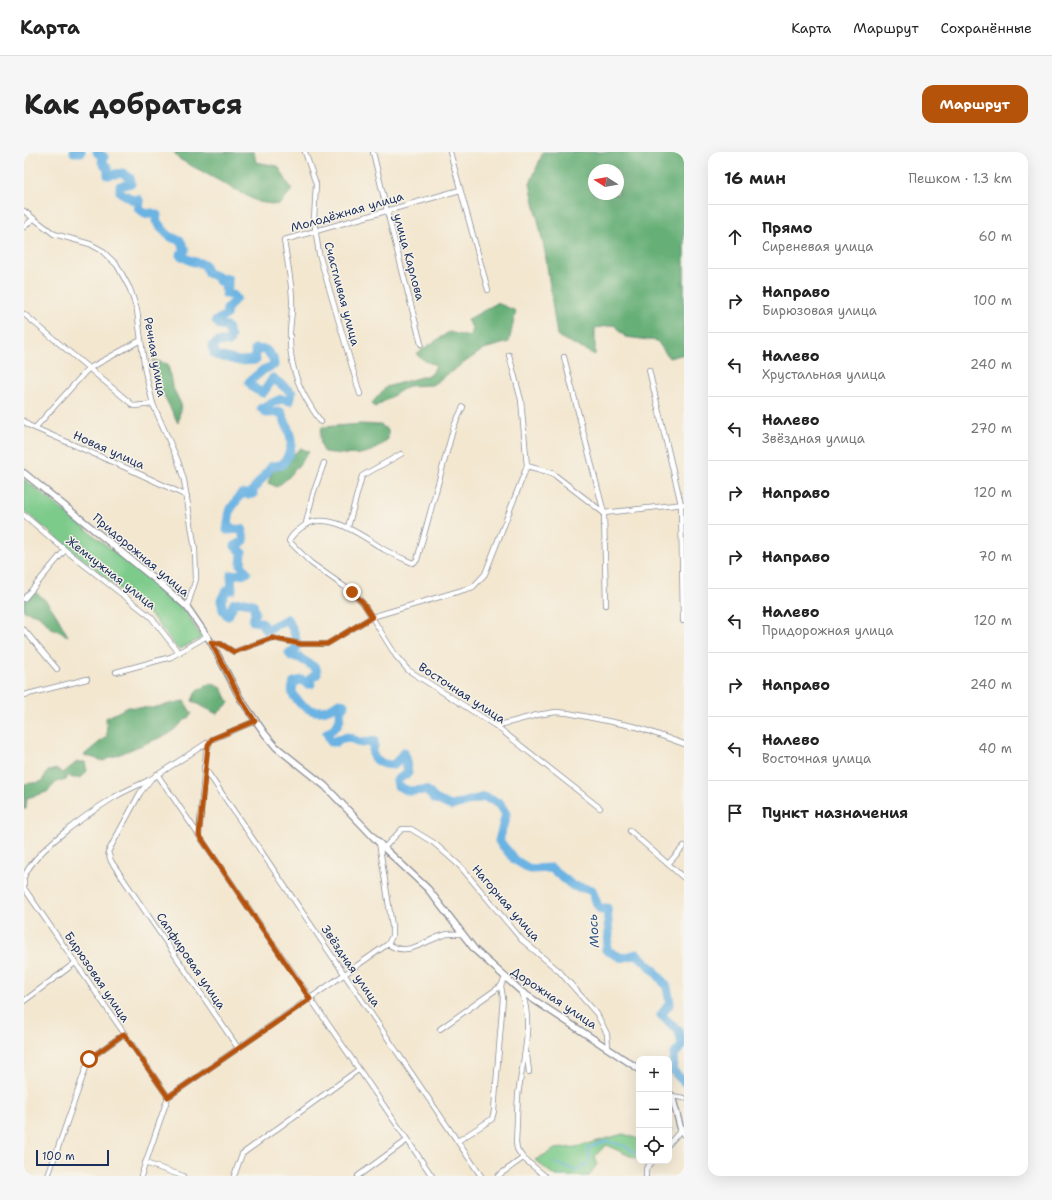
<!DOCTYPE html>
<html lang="ru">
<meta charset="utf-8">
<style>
:root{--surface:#fff;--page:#f6f6f6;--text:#222;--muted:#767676;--line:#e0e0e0;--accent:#b45309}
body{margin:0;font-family:"Shantell Sans",sans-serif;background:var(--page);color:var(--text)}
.controls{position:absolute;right:12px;bottom:12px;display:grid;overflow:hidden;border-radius:8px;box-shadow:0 4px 16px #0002}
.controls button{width:36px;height:36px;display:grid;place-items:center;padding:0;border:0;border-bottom:1px solid var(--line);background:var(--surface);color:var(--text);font:20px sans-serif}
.compass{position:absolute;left:564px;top:12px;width:36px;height:36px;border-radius:50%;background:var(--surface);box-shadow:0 4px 16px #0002;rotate:281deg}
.scale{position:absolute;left:12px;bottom:10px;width:73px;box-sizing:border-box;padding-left:4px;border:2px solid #1b2f5e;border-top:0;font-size:11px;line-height:14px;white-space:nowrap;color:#1b2f5e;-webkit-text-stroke:3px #f7f3e8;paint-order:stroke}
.stop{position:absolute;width:12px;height:12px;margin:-9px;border:3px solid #b45309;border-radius:50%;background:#fff}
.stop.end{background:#b45309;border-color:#fff;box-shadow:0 1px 4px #0008}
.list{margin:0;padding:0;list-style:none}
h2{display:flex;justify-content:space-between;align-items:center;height:52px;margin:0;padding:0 16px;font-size:17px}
h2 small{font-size:13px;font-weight:400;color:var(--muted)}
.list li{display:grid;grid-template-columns:26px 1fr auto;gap:12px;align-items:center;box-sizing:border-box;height:64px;padding:0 16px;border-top:1px solid var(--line)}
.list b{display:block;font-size:15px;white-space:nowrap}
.list p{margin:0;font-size:13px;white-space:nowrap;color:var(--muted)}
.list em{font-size:13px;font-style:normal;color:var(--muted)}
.icon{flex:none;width:22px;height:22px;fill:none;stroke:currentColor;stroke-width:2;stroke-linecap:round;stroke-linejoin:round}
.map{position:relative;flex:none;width:660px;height:1024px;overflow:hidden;border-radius:12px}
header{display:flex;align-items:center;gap:24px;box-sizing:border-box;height:56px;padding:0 20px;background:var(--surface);border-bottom:1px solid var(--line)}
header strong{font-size:19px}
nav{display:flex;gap:22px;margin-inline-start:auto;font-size:14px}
.intro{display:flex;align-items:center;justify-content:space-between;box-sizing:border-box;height:96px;padding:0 24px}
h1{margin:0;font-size:28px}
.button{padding:10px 18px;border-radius:12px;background:var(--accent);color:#fff;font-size:14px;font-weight:700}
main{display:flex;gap:24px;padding:0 24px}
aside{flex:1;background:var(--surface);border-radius:12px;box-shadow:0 4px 16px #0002}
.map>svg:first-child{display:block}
.green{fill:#7dcb8b;stroke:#4c7d74}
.forest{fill:#66af77;stroke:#406f6a;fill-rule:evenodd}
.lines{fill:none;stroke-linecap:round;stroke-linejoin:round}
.stream{stroke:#6bb3e3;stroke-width:1.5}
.river{stroke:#6bb3e3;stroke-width:9}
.minor-casing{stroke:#878b97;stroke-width:6}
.tertiary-casing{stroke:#878b97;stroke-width:8}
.minor{stroke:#fff;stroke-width:4.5}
.tertiary{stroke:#fff;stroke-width:5.5}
.route{stroke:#b45309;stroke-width:5}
.labels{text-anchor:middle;stroke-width:3;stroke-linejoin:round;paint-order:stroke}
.street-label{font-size:12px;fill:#1b2f5e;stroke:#f7f3e8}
.water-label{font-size:13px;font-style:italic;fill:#335786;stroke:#f7f3e8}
</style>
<header>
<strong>Карта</strong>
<nav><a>Карта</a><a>Маршрут</a><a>Сохранённые</a></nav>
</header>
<div class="intro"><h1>Как добраться</h1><a class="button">Маршрут</a></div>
<main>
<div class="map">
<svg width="660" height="1024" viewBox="0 0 660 1024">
<rect width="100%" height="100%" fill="#f7f3e8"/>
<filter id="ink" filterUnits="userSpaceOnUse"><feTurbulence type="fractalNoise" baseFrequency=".025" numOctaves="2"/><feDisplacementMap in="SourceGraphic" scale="8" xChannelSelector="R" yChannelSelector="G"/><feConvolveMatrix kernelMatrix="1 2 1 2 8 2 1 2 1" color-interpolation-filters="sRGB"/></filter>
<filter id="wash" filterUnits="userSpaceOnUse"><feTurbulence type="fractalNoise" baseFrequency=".012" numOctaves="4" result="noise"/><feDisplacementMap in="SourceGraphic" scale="16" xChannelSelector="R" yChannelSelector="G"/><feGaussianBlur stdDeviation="0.9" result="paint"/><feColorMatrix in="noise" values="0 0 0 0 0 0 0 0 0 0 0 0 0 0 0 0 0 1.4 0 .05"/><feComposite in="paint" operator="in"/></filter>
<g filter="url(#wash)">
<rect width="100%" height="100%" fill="#f3e7d0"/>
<g class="green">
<path d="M0 327 149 447 163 462 178 486 156 497 153 496 128 464 0 359Z"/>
<path d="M599 982 615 987V1008L582 993 571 1004 573 1012 565 1024H531L511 1008 531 997 552 995Z"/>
</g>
<g class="forest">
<path d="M150 0H230L232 10 254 14 268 38 255 53 234 50 155 7Z"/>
<path d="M519 0H660V202L645 206 633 189 601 185 590 173 571 176V203L533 184 521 100 506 32ZM570 18H594V42H570Z"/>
<path d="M473 151 492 159 485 190 460 197 408 233 384 234 351 255 348 251 362 235 408 222 412 213 401 209 392 202 425 180 445 185 449 177 443 168Z"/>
<path d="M129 208 144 212 148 234 157 252 154 271 134 232Z"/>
<path d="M337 272 357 273 364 278V287C344 307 327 303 300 300 296 292 295 284 298 275Z"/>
<path d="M277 296 285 300 265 325 253 335 244 331 247 322Z"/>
<path d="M10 440C26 447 35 469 44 484L26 475 14 463 0 459V449Z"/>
<path d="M187 531 198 536 205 551 193 562 168 549 172 539Z"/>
<path d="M160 549 168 562 145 582 79 609 60 603 83 584 82 566 104 555 128 556Z"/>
<path d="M53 610H61L63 619 57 626H49L42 623V628L33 630 23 640 3 646 2 657H0V632L17 630 24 619 33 617 39 621Z"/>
</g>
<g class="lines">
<g class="stream">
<path d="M658 971 660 970"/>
<path d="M645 983 650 976"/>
<path d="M531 1011 553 1019 565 1010 564 996 582 989 601 994 615 1003"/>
</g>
<g class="river">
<path d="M50 0H57"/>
<path d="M73 0 80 5 78 10 84 16V23L99 21 106 26 107 31 96 34V40L109 48 114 47 116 50 114 56 122 62 128 61 133 63 132 69C140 78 143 86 156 88L161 98 156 103 167 109 180 112 184 121 194 125 195 129 198 130 200 126 204 127V134L201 136 202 142 209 143 212 146 203 157 202 163 192 169 196 174 203 175 207 185 205 190H194L188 194 191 203 215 209 232 208 231 197 242 198 249 206 250 213 239 218 225 230 231 237 239 241 249 226 268 241 266 249 257 247 237 256 243 261 257 260C266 281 274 293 258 313L248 314 229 338V342H217L206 358 203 378 218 377 220 389 211 394 218 400 217 413 223 421 207 423 208 438H203L197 448 199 458 204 464 210 451 221 450 229 452 231 460 229 469 237 470 242 478 263 467C269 476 274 486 272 497L265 501 268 505H274L292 516 293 522 286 527 287 532H283L278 528 270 530C266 541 269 544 276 551 289 563 302 561 315 551L320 553 316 559C318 571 311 576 303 581L307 590H313L314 587 324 585 337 591 350 589C351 594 348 598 349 602 350 611 362 613 370 613L380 600 384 621 373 628 374 634 385 639 402 638 411 647 427 654 460 645 475 651 482 662 475 689 491 708 506 717 527 716 549 734 568 738 573 752 577 758 583 756 585 783 582 798 598 806 613 802 630 818 643 835 646 851 637 863 655 879 658 893 650 903 648 918 660 930"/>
</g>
</g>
</g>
<g filter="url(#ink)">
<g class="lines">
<defs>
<g id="minor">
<path d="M281 0 292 32 290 68 295 102 336 242"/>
<path d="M349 0 363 59 397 192"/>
<path d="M426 0 464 138"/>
<path d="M0 59 30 82 66 92 77 98 93 113 106 137 113 158 121 219 129 252 154 309 160 328 171 398 172 427 163 455"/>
<path d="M0 75 9 67"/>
<path d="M0 162 110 254 129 252"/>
<path d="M540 205 580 361 582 453"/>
<path d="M625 218 657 352 659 469"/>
<path d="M439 255 430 274 393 408 389 411C380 407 370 403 361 398 339 385 302 355 277 376 272 380 267 383 265 389L287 411 328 440 339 451 372 504 384 518 472 574 576 656"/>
<path d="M0 269 4 273 107 318 163 344"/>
<path d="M297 270C277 242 265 218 266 182 266 173 268 164 268 155 269 134 263 110 260 88L436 38"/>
<path d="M11 276 64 217 117 188"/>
<path d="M503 314 528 321 580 361 660 352"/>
<path d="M0 363 41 398 127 465 155 501"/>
<path d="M282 371 289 342 300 311"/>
<path d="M324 375 338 324 377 302"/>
<path d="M0 447 41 398"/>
<path d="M0 478 33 517"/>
<path d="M187 490 197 492 210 500 248 486 277 492H303L348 465 449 435 461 422 503 314 497 248 485 203"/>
<path d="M92 520 147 505 183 484"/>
<path d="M0 543 63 527"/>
<path d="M472 574 513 563 532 560 544 561 613 575 660 592"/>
<path d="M180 615 457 1024"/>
<path d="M133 622 408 1024"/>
<path d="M606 679 660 726"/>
<path d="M175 683 182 600 186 590"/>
<path d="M360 696 378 677H387L410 691 436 714 498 788 535 819 573 862 583 882 584 895"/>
<path d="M644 712 660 694"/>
<path d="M0 725C11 698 63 662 89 646 100 639 113 634 125 628"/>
<path d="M0 729V736L144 945"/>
<path d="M364 792C383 806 402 788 420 783 426 781 433 782 439 782"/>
<path d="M498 840C510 875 498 909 494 944 493 959 493 975 492 990L493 997 499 1006"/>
<path d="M0 849 51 811"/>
<path d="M416 877 477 834 481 826"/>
<path d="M214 896 87 709 84 700 116 641 127 627 189 587 231 569"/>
<path d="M503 903 505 920"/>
<path d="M648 944 660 946"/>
<path d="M434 989 468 967 470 959 479 846 477 834"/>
<path d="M645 992 657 978"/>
<path d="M121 1011 159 1024"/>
<path d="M24 1024 65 907 100 882"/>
<path d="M117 1024 144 945 364 792 368 784V774L355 690"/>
<path d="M210 1024 218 1002 334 918"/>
<path d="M334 1024 382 989"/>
<path d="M474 1024 499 1006 521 1024"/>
<path d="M622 1024V1017L629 1009"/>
</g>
<g id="tertiary">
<path d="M0 321 138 433 163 455 187 490 216 546 241 582 252 595 301 634 360 696 404 737 451 798 498 840 615 917"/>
<path d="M645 941 648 944 657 978 660 982"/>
</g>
</defs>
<use href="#minor" class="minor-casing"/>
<use href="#tertiary" class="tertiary-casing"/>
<use href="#minor" class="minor"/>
<use href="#tertiary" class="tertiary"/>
</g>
</g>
<g class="lines" filter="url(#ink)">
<path class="route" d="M65 907 100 882 144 945 286 847 175 683 184 593 188 587 231 569 216 546 187 490 197 492 210 500 248 486 277 492H303L348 465 339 451 328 440"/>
</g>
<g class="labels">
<g class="street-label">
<text transform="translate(323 60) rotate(-16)" y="4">Молодёжная улица</text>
<text transform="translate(385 105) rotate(75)" y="4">улица Карлова</text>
<text transform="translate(318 142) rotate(75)" y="4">Счастливая улица</text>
<text transform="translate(131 205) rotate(80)" y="4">Речная улица</text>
<text transform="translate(85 298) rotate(24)" y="4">Новая улица</text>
<text transform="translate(117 403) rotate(40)" y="4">Придорожная улица</text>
<text transform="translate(87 421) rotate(38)" y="4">Жемчужная улица</text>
<text transform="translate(438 541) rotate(33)" y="4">Восточная улица</text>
<text transform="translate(482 751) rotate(49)" y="4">Нагорная улица</text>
<text transform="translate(167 809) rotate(56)" y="4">Сапфировая улица</text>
<text transform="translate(327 814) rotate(56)" y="4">Звёздная улица</text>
<text transform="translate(73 825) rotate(56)" y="4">Бирюзовая улица</text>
<text transform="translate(530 846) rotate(34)" y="4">Дорожная улица</text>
</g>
<g class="water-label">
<text transform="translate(569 779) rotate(-94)" y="5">Мось</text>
</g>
</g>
</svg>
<div class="controls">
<button>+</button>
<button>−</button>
<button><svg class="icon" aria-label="locate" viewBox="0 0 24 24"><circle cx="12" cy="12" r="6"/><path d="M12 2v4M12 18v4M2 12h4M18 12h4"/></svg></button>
</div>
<svg class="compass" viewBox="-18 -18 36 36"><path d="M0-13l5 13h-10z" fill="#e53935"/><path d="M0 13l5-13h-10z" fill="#767676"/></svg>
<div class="scale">100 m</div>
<div class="stop" style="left:65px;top:907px"></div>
<div class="stop end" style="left:328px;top:440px"></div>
</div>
<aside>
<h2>16 мин<small>Пешком · 1.3 km</small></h2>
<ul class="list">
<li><svg class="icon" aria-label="ahead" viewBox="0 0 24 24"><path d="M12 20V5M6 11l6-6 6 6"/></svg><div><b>Прямо</b><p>Сиреневая улица</p></div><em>60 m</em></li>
<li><svg class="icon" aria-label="right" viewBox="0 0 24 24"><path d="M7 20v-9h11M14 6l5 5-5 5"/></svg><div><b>Направо</b><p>Бирюзовая улица</p></div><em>100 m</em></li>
<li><svg class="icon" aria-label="left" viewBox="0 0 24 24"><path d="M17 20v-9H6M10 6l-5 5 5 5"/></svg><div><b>Налево</b><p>Хрустальная улица</p></div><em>240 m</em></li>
<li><svg class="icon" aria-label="left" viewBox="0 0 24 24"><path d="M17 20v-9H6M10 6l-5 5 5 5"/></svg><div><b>Налево</b><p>Звёздная улица</p></div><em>270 m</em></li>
<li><svg class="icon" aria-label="right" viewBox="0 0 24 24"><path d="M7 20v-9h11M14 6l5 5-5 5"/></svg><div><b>Направо</b></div><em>120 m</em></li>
<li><svg class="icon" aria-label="right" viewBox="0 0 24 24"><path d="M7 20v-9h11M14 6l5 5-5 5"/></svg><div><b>Направо</b></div><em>70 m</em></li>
<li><svg class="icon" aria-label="left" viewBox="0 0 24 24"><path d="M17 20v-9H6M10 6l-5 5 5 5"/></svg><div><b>Налево</b><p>Придорожная улица</p></div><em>120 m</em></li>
<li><svg class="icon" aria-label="right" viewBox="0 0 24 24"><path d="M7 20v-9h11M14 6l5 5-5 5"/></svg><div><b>Направо</b></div><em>240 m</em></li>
<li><svg class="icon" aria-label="left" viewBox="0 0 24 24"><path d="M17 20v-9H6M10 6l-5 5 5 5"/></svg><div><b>Налево</b><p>Восточная улица</p></div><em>40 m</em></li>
<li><svg class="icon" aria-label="arrive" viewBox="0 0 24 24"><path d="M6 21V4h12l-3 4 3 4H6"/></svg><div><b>Пункт назначения</b></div></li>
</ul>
</aside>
</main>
